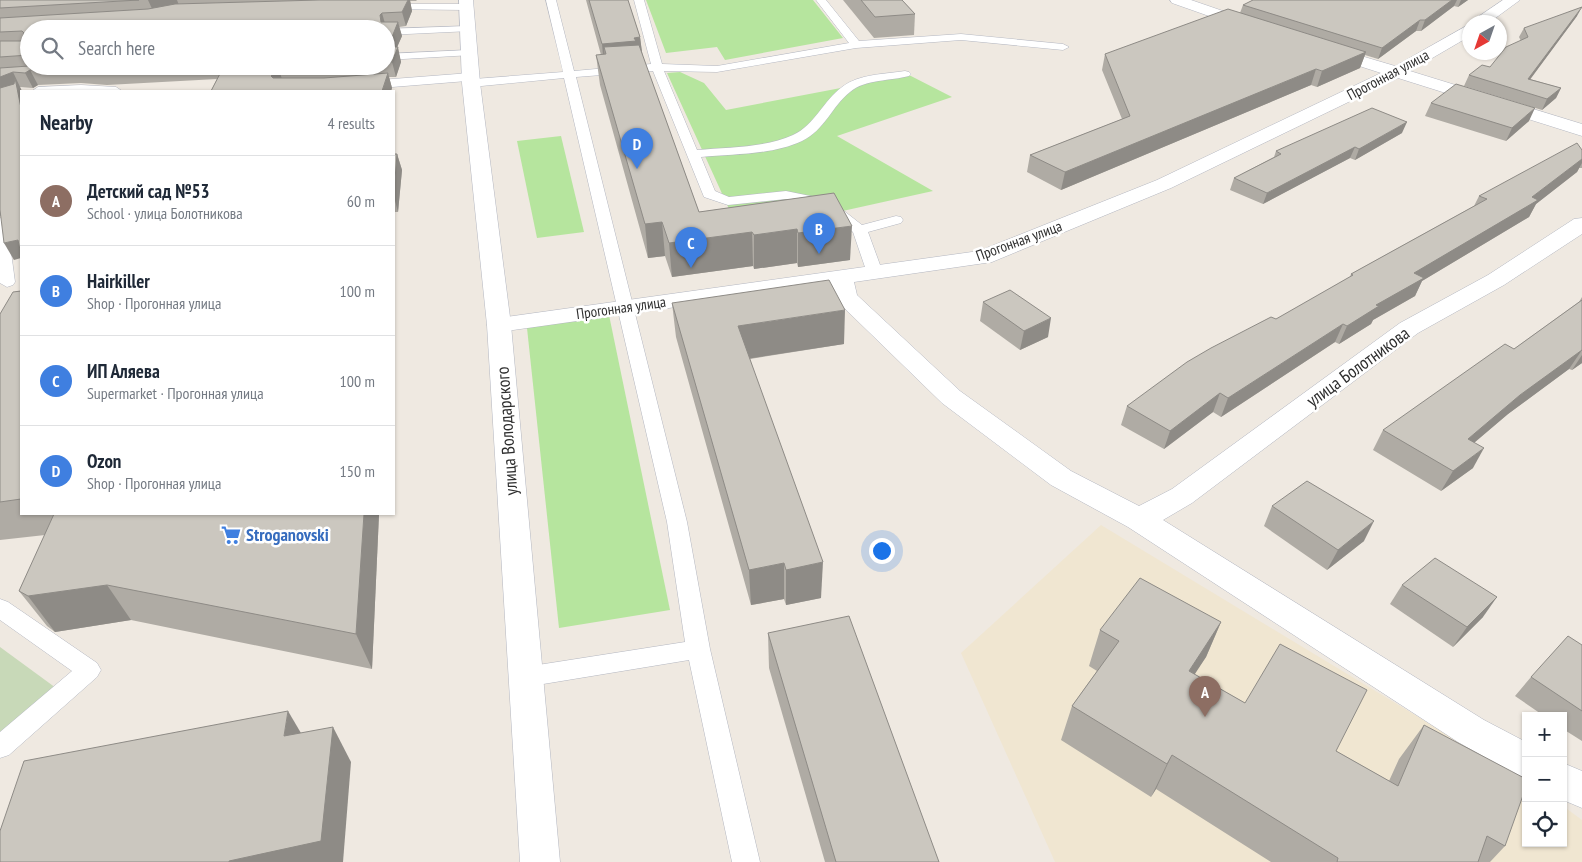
<!DOCTYPE html>
<meta charset="utf-8">
<style>
:root{--surface:#fff;--page:#f6f6f7;--text:#1f2937;--muted:#747a83;--line:#e0e1e3;--accent:#7c3aed}
body{margin:0;font-family:"PT Sans Narrow",sans-serif;background:var(--page);color:var(--text)}
.controls{position:absolute;right:15px;bottom:15px;display:grid;overflow:hidden;border-radius:0px;box-shadow:0 1px 4px #0004}
.controls button{width:45px;height:45px;display:grid;place-items:center;padding:0;border:0;border-bottom:1px solid var(--line);background:var(--surface);color:var(--text);font:25px sans-serif}
.compass{position:absolute;left:1462px;top:15px;width:45px;height:45px;border-radius:50%;background:var(--surface);box-shadow:0 1px 4px #0004;rotate:220deg}
.you{position:absolute;left:881px;top:550px;width:18px;height:18px;margin:-12px;border:4px solid #fff;border-radius:50%;background:#1a73e8;box-shadow:0 0 0 8px #1a73e833}
.badge{display:grid;place-items:center;width:32px;height:32px;border-radius:50%;background:var(--accent);color:#fff;font-size:16px;font-weight:700}
.pin{position:absolute;translate:-50% -41px;filter:drop-shadow(0 1px 2px #0008)}
.pin::after{content:'';position:absolute;top:26px;width:18px;height:15px;background:inherit;clip-path:polygon(0 0,100% 0,50% 100%)}
.list{margin:0;padding:0;list-style:none}
h2{display:flex;justify-content:space-between;align-items:center;height:65px;margin:0;padding:0 20px;font-size:21px}
h2 small{font-size:16px;font-weight:400;color:var(--muted)}
.list li{display:grid;grid-template-columns:32px 1fr auto;gap:15px;align-items:center;box-sizing:border-box;height:90px;padding:0 20px;border-top:1px solid var(--line)}
.list b{display:block;font-size:19px;white-space:nowrap}
.list p{margin:0;font-size:16px;white-space:nowrap;color:var(--muted)}
.list em{font-size:16px;font-style:normal;color:var(--muted)}
.icon{flex:none;width:28px;height:28px;fill:none;stroke:currentColor;stroke-width:2;stroke-linecap:round;stroke-linejoin:round}
.map{position:relative;flex:none;width:1582px;height:862px;overflow:hidden}
.search{position:absolute;background:var(--surface);box-shadow:0 1px 4px #0004;left:20px;top:20px;width:375px;height:55px;display:flex;align-items:center;gap:12px;box-sizing:border-box;padding:0 18px;border-radius:28px;color:var(--muted);font-size:19px}
.panel{position:absolute;background:var(--surface);box-shadow:0 1px 4px #0004;left:20px;top:90px;width:375px;height:425px;border-radius:0px}
.map>svg:first-child{display:block}
.education{fill:#f0e6d1}
.green{fill:#b6e59e}
.cemetery{fill:#c8d9b8}
.lines{fill:none;stroke-linecap:round;stroke-linejoin:round}
.lane-casing{stroke:#b4b7c1;stroke-width:1}
.street-casing{stroke:#b4b7c1;stroke-width:1}
.secondary-casing{stroke:#b4b7c1;stroke-width:1}
.lane{fill:#fff;fill-rule:evenodd}
.street{fill:#fff;fill-rule:evenodd}
.secondary{fill:#fff;fill-rule:evenodd}
.wall{fill:#afaba4;fill-rule:evenodd}
.shaded-wall{fill:#8e8b86}
.building{fill:#cbc7bf;stroke:#8e8b86}
.labels{text-anchor:middle;stroke-width:5;stroke-linejoin:round;paint-order:stroke}
.far-street-label{font-size:15px;fill:#2e2e2e;stroke:#fff}
.street-label{font-size:18px;fill:#2e2e2e;stroke:#fff}
.shop-label{font-size:18px;font-weight:bold;fill:#366cbe;stroke:#fff;text-anchor:start}
</style>
<div class="map">
<svg width="1582" height="862" viewBox="0 0 1582 862">
<rect width="100%" height="100%" fill="#efe9e1"/>
<path class="education" d="M1101 525 1526 782V843H1563V806L1582 820V862H1055L961 653Z"/>
<g class="green">
<path d="M646 0H813L843 38 725 60 717 47 666 53Z"/>
<path d="M680 72 704 83 726 110 909 75 952 97 837 136 933 191 820 216 730 211 667 73Z"/>
<path d="M561 136 584 232 537 238 517 141Z"/>
<path d="M609 315 670 610 559 628 527 328Z"/>
</g>
<path class="cemetery" d="M0 647 56 688 0 734Z"/>
<g class="lines">
<defs>
<g id="lane">
<path d="M546 0H556L574 71 651 64 634 0H644L662 64 717 66 849 43 816 0H826L859 41 961 34 1063 44 1069 47 1063 50 961 40 856 48 717 72 664 71 697 150C728 147 764 148 793 135 815 125 823 101 842 87 858 74 886 74 905 71L909 72 911 74 909 76C891 81 865 79 850 92 832 106 825 130 802 141 772 155 733 154 701 157L715 191 729 197 786 191 825 199 830 200 862 225 896 216 901 217 903 220 901 223 868 232 883 273 881 276H869L867 273 853 232 820 206 786 199 728 205 704 197 653 71 576 77 687 522 710 649 760 862H732L689 660 525 687 517 684 513 677 517 670 525 667 685 642 667 522 564 78 471 87 467 86 465 83 467 81 367 89 361 85 367 81 470 73 474 75 476 77 474 79 563 72Z"/>
<path d="M385 4H466L471 7 466 10 381 9 380 7Z"/>
<path d="M467 26 471 27 472 29 471 31 386 35V29Z"/>
<path d="M468 50 472 51 474 53 472 55 386 60V54Z"/>
<path d="M81 85 116 87 122 91H32L38 87Z"/>
<path d="M0 218 5 219 7 222 15 282 13 285 7 287 0 283Z"/>
<path d="M0 599 8 602 97 663 101 670 97 677 9 755 0 758V732L72 671 0 620Z"/>
</g>
<g id="street">
<path d="M1170 0H1191L1255 22 1257 25 1255 28H1243L1172 3Z"/>
<path d="M1503 0H1520L1490 22H1473L1475 19Z"/>
<path d="M1470 24V36L1410 71 1582 124V136L1398 78 1171 188 992 262 854 282 857 295 960 391 1071 471 1139 506 1172 489 1400 323 1488 275 1574 219 1582 218V234L1504 285 1418 333 1192 503 1163 520 1484 720 1526 742V778L1513 773 1458 742 1128 527 1051 485 942 403 838 302 834 297 832 285 499 332 490 330 487 325 490 320 499 318 979 251 1157 180 1381 73 1322 54 1320 51 1322 48H1334L1395 66Z"/>
<path d="M1563 763 1582 771V808L1563 800Z"/>
</g>
<path id="secondary" d="M459 0H473L480 83 511 325 560 862H520L487 325 462 83Z"/>
</defs>
<use href="#lane" class="lane-casing"/>
<use href="#street" class="street-casing"/>
<use href="#secondary" class="secondary-casing"/>
<use href="#lane" class="lane"/>
<use href="#street" class="street"/>
<use href="#secondary" class="secondary"/>
</g>
<g class="wall">
<path d="M0 0H417L416 1H410L412 11 406 26 399 27 402 36 397 47 401 62 396 77H389L392 88 391 91H211L217 79 107 85 81 83 38 85 33 88 20 87 14 260 1 216H0ZM29 29H386V66H29Z"/>
<path d="M586 0H628L640 37 642 54 699 212 834 193 850 260 798 267 797 263 754 269 753 266 672 277 665 256 648 258 600 85 596 55H601Z"/>
<path d="M843 0H902L915 14 914 35 874 38Z"/>
<path d="M1253 0H1468L1458 7 1454 6 1421 31H1416L1378 59 1365 55 1360 68 1317 87 1311 85 1061 190 1027 172 1030 155 1122 119 1102 70 1105 54 1240 13 1243 5Z"/>
<path d="M1577 16 1530 79 1561 88 1556 98 1542 110 1464 86 1469 75 1490 67 1521 41 1519 37 1524 28Z"/>
<path d="M1431 103 1529 121 1506 141 1425 116Z"/>
<path d="M1402 133 1355 160 1350 158 1263 204 1230 190 1234 178 1274 157 1276 151Z"/>
<path d="M1582 150V168H1579L1577 172 1536 204 1529 217 1422 281 1415 296 1373 320 1371 324 1339 344 1335 342 1221 417 1213 412 1164 449 1121 425 1127 406 1350 277 1351 274 1474 206 1479 196Z"/>
<path d="M394 154H397L402 170 398 212H395L394 221Z"/>
<path d="M21 291V514H379L372 669 131 620 55 632 47 626 19 591 45 535 0 540V314Z"/>
<path d="M1582 297V363L1572 370 1569 369 1508 414 1474 443 1473 468 1441 491 1373 450 1383 430 1514 349 1579 302Z"/>
<path d="M983 302 1048 337 1020 350 980 321Z"/>
<path d="M672 303 844 344 750 359 821 598 786 605 784 599 751 605 676 337Z"/>
<path d="M1272 506 1364 541 1327 570 1264 526Z"/>
<path d="M1402 585 1483 617 1453 647 1390 604Z"/>
<path d="M1221 622 1206 657 1194 674 1245 703 1336 751 1389 781 1399 759 1424 725 1505 846 1490 862H1271L1156 789 1151 797 1061 740 1072 706 1097 671 1089 666 1100 630Z"/>
<path d="M768 633 939 862H825L769 668Z"/>
<path d="M1582 645V741L1563 729V716H1544L1515 696 1531 677Z"/>
</g>
<g class="shaded-wall">
<path d="M148 0H177L180 8 154 13Z"/>
<path d="M408 0H410L412 11 406 26 402 12Z"/>
<path d="M1452 0H1457L1454 6 1421 31 1425 20Z"/>
<path d="M1461 0H1468L1458 7Z"/>
<path d="M1582 7 1577 16 1523 89 1528 79Z"/>
<path d="M382 13 386 27 381 22 380 15Z"/>
<path d="M1420 20 1416 31 1378 59 1382 48Z"/>
<path d="M398 22 402 36 395 52 386 54V38Z"/>
<path d="M640 37 643 59 606 54 604 47 606 66H604L602 44Z"/>
<path d="M398 47 401 62 396 77 392 62Z"/>
<path d="M1366 52 1360 68 1317 87 1322 71Z"/>
<path d="M1316 69 1311 85 1061 190 1065 172Z"/>
<path d="M30 70 38 85 33 88 25 73Z"/>
<path d="M279 70 284 85 276 91 271 76Z"/>
<path d="M13 72 22 91H21V108L0 95V77Z"/>
<path d="M388 73 392 88 391 91H382Z"/>
<path d="M1561 88 1556 98 1542 110 1547 99Z"/>
<path d="M1535 108 1529 121 1506 141 1512 128Z"/>
<path d="M1407 122 1402 133 1355 160 1359 149Z"/>
<path d="M1355 147 1350 158 1263 204 1267 193Z"/>
<path d="M397 154 402 170 398 212 394 197Z"/>
<path d="M1582 159V163L1577 172 1536 204 1529 217 1422 281 1415 296 1373 320 1371 324 1339 344 1347 326 1376 305 1414 273 1532 197Z"/>
<path d="M394 207 395 212 394 221Z"/>
<path d="M662 222 665 256 648 258 645 224Z"/>
<path d="M852 226 850 260 798 267V233Z"/>
<path d="M797 229V263L754 269V235Z"/>
<path d="M752 232 753 266 672 277 669 243Z"/>
<path d="M18 240 21 245V258L14 260 4 243Z"/>
<path d="M845 310 844 344 740 360 738 326Z"/>
<path d="M1051 318 1048 337 1020 350 1024 331Z"/>
<path d="M1343 324 1335 342 1221 417 1228 398Z"/>
<path d="M1582 350 1569 369 1508 414 1456 458 1468 439 1520 395Z"/>
<path d="M1582 355V363L1572 370Z"/>
<path d="M1220 393 1213 412 1164 449 1170 431Z"/>
<path d="M1484 448 1473 468 1441 491 1453 471Z"/>
<path d="M364 514H379L372 669 356 634Z"/>
<path d="M1374 521 1364 541 1327 570 1338 550Z"/>
<path d="M823 562 821 598 786 605V570Z"/>
<path d="M784 563V599L751 605 749 570Z"/>
<path d="M107 585 131 620 55 632 28 596Z"/>
<path d="M1497 597 1483 617 1453 647 1467 627Z"/>
<path d="M1221 622 1206 657 1174 706 1189 671Z"/>
<path d="M288 711 308 745 284 736Z"/>
<path d="M333 727 351 762 343 862H229V861Z"/>
<path d="M1172 755 1156 789 1151 797 1167 764Z"/>
</g>
<g class="building">
<path d="M0 0H139L0 8Z"/>
<path d="M319 0H408L402 12 382 13 380 15 381 22H398L392 37 386 38V29H29V55L0 57V41H22L24 33 22 31 0 32V18L148 9 175 4Z"/>
<path d="M589 0H628L640 37 634 38 636 41 602 44Z"/>
<path d="M861 0H902L915 14 875 17Z"/>
<path d="M1253 0H1452L1425 20H1420L1382 48 1243 5Z"/>
<path d="M1582 7 1528 79 1561 88 1547 99 1469 75 1482 65 1490 67 1506 47 1528 37 1524 28Z"/>
<path d="M1228 9 1366 52 1322 71 1316 69 1065 172 1030 155 1130 116 1105 54Z"/>
<path d="M639 45 699 212 834 193 852 226 798 233 797 229 754 235 752 232 669 243 662 222 645 224 596 55 606 54 604 47Z"/>
<path d="M386 47H398L392 62H386Z"/>
<path d="M29 66H176L100 70 74 68 30 70 25 73 13 72 0 77V68Z"/>
<path d="M224 66H334L279 70 271 76 273 78H324L388 73 382 91H211Z"/>
<path d="M15 78 21 108V255L18 240 4 243 0 210V88L14 84Z"/>
<path d="M1456 84 1535 108 1512 128 1431 103Z"/>
<path d="M1372 108 1407 122 1359 149 1355 147 1267 193 1234 178 1281 154 1276 151Z"/>
<path d="M1577 143 1582 150V159L1532 197 1538 200 1414 273 1424 278 1376 305 1379 306 1347 326 1343 324 1228 398 1220 393 1170 431 1127 406 1187 362 1211 348 1271 317 1276 319 1353 275 1351 274 1487 199 1479 196Z"/>
<path d="M394 154H397L394 192Z"/>
<path d="M829 280 845 310 738 326 823 562 786 570 784 563 749 570 672 303Z"/>
<path d="M1010 290 1051 318 1024 331 983 302Z"/>
<path d="M21 291V499L0 502V314L13 292Z"/>
<path d="M1582 300V350L1520 395 1468 439 1484 448 1453 471 1383 430 1505 344 1514 349Z"/>
<path d="M1307 481 1374 521 1338 550 1272 506Z"/>
<path d="M54 514H364L356 634 107 585 28 596 19 591Z"/>
<path d="M1435 558 1497 597 1467 627 1402 585Z"/>
<path d="M1140 578 1221 622 1189 671 1245 703 1280 644 1367 690 1336 751 1398 786 1424 725 1526 779V787L1505 846 1487 836 1478 862H1337L1338 858 1172 755 1167 764 1072 706 1119 641 1100 630Z"/>
<path d="M849 616 939 862H836L768 633Z"/>
<path d="M1568 636 1582 645V711L1531 677Z"/>
<path d="M288 711 284 736 333 727 321 841 229 861V862H0V831L24 761Z"/>
</g>
<defs>
<symbol id="supermarket-bare" viewBox="-9 -9 18 18"><path d="M-6-5.5h2.5l.6 2H6L4.5 2H-2.5L-4.4-4H-6ZM-1.5 3.2a1.3 1.3 0 1 0 .1 0ZM3 3.2a1.3 1.3 0 1 0 .1 0Z" fill="#3f7fe0" stroke="#fff" stroke-width="2.5" paint-order="stroke"/></symbol>
</defs>
<g fill-rule="evenodd">
<use href="#supermarket-bare" x="217" y="521" width="28" height="28"/>
</g>
<g class="labels">
<g class="far-street-label">
<text transform="translate(1388 75) rotate(-28)" y="5">Прогонная улица</text>
<text transform="translate(1019 241) rotate(-20)" y="5">Прогонная улица</text>
<text transform="translate(621 308) rotate(-8)" y="5">Прогонная улица</text>
</g>
<g class="street-label">
<text transform="translate(1358 367) rotate(-36)" y="6">улица Болотникова</text>
<text transform="translate(507 431) rotate(-94)" y="6">улица Володарского</text>
</g>
<g class="shop-label">
<text x="246" y="541">Stroganovski</text>
</g>
</g>
</svg>
<div class="controls">
<button>+</button>
<button>−</button>
<button><svg class="icon" aria-label="locate" viewBox="0 0 24 24"><circle cx="12" cy="12" r="6"/><path d="M12 2v4M12 18v4M2 12h4M18 12h4"/></svg></button>
</div>
<svg class="compass" viewBox="-18 -18 36 36"><path d="M0-13l5 13h-10z" fill="#e53935"/><path d="M0 13l5-13h-10z" fill="#747a83"/></svg>
<div class="you"></div>
<div class="pin badge" style="left:1205px;top:717px;background:#8d6e63">A</div>
<div class="pin badge" style="left:819px;top:254px;background:#3f7fe0">B</div>
<div class="pin badge" style="left:691px;top:268px;background:#3f7fe0">C</div>
<div class="pin badge" style="left:637px;top:169px;background:#3f7fe0">D</div>
<div class="search"><svg class="icon" aria-label="search" viewBox="0 0 24 24"><circle cx="10" cy="10" r="6"/><path d="M15 15l6 6"/></svg>Search here</div>
<section class="panel">
<h2>Nearby<small>4 results</small></h2>
<ul class="list">
<li><span class="badge" style="background:#8d6e63">A</span><div><b>Детский сад №53</b><p>School · улица Болотникова</p></div><em>60 m</em></li>
<li><span class="badge" style="background:#3f7fe0">B</span><div><b>Hairkiller</b><p>Shop · Прогонная улица</p></div><em>100 m</em></li>
<li><span class="badge" style="background:#3f7fe0">C</span><div><b>ИП Аляева</b><p>Supermarket · Прогонная улица</p></div><em>100 m</em></li>
<li><span class="badge" style="background:#3f7fe0">D</span><div><b>Ozon</b><p>Shop · Прогонная улица</p></div><em>150 m</em></li>
</ul>
</section>
</div>
